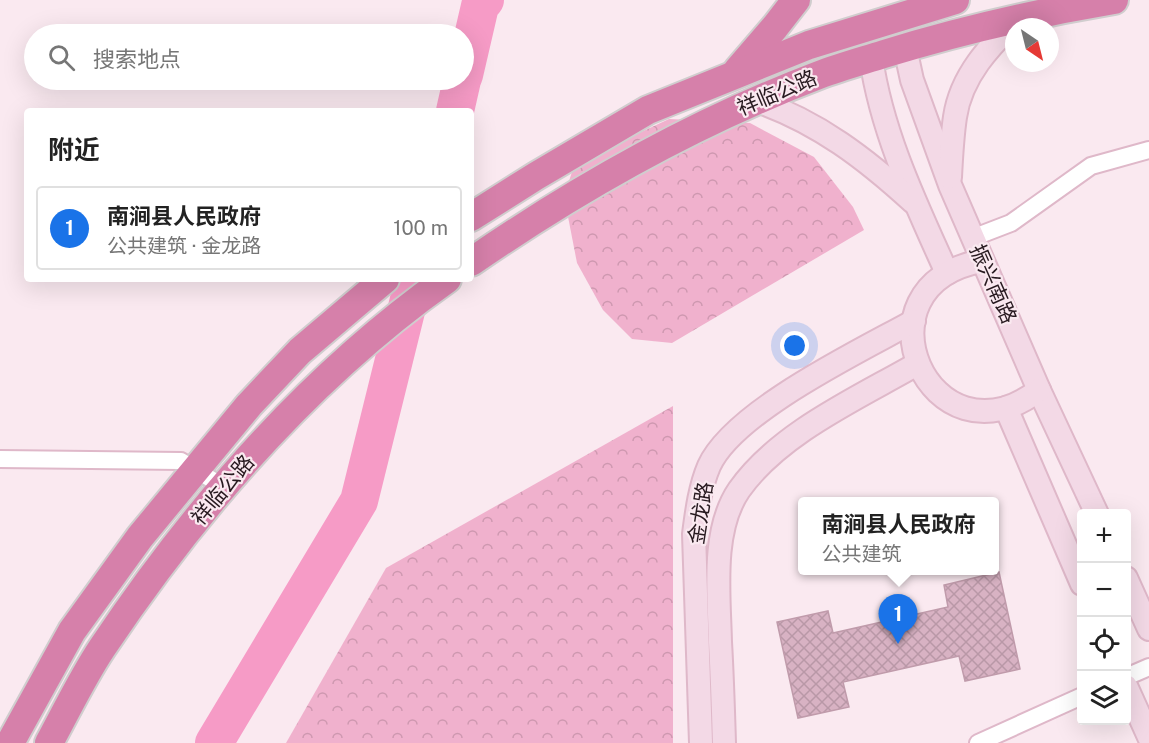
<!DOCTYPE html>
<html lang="zh">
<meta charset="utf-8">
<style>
:root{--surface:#fff;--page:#f2f2f2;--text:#222;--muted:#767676;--line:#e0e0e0;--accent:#1a73e8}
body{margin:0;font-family:"Public Sans","Noto Sans SC",sans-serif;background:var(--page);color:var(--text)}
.controls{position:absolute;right:18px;bottom:18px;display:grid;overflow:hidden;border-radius:6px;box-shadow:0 6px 24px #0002}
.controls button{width:54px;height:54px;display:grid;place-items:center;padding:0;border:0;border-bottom:2px solid var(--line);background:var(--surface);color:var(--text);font:30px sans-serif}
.compass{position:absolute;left:1005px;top:18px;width:54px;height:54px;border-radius:50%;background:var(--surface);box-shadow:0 6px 24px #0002;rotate:145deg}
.you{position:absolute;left:795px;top:346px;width:21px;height:21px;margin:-15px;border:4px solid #fff;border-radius:50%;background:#1a73e8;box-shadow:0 0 0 9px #1a73e833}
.badge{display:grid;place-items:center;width:39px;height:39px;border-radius:50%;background:var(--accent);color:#fff;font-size:20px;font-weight:700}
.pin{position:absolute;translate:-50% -50px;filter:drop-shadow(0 2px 3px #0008)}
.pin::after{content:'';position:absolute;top:32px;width:21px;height:18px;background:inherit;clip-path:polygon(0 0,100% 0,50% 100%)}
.popup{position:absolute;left:798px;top:497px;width:201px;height:78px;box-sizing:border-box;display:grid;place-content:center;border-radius:6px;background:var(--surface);filter:drop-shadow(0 2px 4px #0005);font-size:20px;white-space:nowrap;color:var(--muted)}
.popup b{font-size:22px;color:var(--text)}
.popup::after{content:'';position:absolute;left:50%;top:100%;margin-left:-12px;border:12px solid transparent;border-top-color:var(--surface)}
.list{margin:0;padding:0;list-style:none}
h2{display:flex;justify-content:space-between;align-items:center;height:78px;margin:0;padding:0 24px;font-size:26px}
h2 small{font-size:20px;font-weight:400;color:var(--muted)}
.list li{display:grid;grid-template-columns:39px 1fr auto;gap:18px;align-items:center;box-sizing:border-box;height:84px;margin:0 12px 12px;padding:0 12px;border:2px solid var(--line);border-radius:6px}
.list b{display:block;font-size:22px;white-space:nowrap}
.list p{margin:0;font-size:20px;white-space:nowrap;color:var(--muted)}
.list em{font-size:20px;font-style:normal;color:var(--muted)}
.icon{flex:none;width:33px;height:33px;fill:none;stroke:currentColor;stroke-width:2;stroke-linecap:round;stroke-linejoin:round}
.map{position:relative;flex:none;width:1149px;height:743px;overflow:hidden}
.search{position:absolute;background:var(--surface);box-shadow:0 6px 24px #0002;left:24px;top:24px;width:450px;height:66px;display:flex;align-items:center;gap:15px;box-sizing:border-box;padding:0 21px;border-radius:33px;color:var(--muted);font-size:22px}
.panel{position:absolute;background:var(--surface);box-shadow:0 6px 24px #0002;left:24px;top:108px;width:450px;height:174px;border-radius:6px}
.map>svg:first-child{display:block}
.forest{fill:url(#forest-crowns)}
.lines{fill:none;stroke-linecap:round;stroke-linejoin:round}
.river{stroke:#f69bc6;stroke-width:38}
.building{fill:url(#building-cross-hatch);stroke:#c09bab;stroke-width:1.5}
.street-casing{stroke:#dfb8c9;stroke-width:20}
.secondary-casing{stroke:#dfb8c9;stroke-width:26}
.highway-casing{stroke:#d0cdce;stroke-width:32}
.street{stroke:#fff;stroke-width:16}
.secondary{stroke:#f3d9e6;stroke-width:22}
.highway{stroke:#d680aa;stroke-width:28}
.labels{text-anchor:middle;stroke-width:4.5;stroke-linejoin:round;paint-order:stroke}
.street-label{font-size:21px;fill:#281a20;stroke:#fae9f0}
</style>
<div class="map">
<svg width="1149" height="743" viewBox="0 0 1149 743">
<defs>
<pattern id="forest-crowns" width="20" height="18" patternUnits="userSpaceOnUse" patternTransform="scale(1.5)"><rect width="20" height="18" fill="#f0b1cd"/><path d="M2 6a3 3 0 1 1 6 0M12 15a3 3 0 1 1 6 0" fill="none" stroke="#ce98b0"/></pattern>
<pattern id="building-cross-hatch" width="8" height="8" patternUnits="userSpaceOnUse" patternTransform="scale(1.5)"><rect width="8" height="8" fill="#d8b2c3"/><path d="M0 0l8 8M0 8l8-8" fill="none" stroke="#b998a7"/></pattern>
</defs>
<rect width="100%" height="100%" fill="#fae9f0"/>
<g class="forest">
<path d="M669 119 750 123 814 157 853 207 864 230 672 343 632 339 603 310 577 263 564 196 575 163Z"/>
<path d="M673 406V743H286L386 568Z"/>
</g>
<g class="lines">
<g class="river">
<path d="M464 75 480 6 485 0"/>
<path d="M455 111 462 80"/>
<path d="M214 743 359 501 414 279"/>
</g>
</g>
<path class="building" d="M999 572 1020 669 965 681 959 656 843 682 849 707 798 718 777 622 828 611 833 633 948 607 944 585Z"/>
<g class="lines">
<defs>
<g id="street">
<path d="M972 238 1011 223 1091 166 1149 150"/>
<path d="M0 459 181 461 224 487"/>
<path d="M1126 677 1149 667"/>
<path d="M978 743 1082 696"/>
</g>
<g id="secondary">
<path d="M905 48 912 80 950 185 1039 390 1097 514"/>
<path d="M871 58C882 134 916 204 947 273"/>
<path d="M757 101C818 122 866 159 913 202"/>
<path d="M950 177C951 157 952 137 955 117 961 76 990 45 1019 18"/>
<path d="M982 261C848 285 930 473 1039 390"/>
<path d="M1006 408 1082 584"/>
<path d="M1126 578 1149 629"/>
<path d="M1126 686 1149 737"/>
<path d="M701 743 694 534C697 511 700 487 709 466 734 411 860 351 914 321"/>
<path d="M724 743C723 709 722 676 720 642 719 595 711 531 739 490 779 433 858 398 917 364"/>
</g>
<g id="highway">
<path d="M738 70 775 27 796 0"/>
<path d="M471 217 536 176 648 110 809 45 955 0"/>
<path d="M471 262C580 187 695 122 819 75 840 67 862 61 884 54 959 31 1036 13 1114 0"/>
<path d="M10 743 72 631 140 537 249 405 300 351 385 279"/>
<path d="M49 743C66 712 82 678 102 648 195 509 310 376 447 279"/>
</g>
</defs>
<use href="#street" class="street-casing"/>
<use href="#secondary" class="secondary-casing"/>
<use href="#highway" class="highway-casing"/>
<use href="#street" class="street"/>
<use href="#secondary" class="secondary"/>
<use href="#highway" class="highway"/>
</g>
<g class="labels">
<g class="street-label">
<text transform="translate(777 93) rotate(-23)" y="7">祥临公路</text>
<text transform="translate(993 284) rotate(66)" y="7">振兴南路</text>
<text transform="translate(223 490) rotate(-50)" y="7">祥临公路</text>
<text transform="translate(701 513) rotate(-81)" y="7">金龙路</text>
</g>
</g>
</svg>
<div class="controls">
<button>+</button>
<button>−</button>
<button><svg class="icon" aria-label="locate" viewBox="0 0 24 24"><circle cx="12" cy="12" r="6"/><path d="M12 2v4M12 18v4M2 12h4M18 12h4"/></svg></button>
<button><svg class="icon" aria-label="layers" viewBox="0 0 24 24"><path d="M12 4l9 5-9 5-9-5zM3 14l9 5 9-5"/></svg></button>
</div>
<svg class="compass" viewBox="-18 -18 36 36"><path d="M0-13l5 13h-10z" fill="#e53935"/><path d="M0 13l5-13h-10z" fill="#767676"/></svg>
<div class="you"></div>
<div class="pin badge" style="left:898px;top:644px">1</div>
<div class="popup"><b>南涧县人民政府</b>公共建筑</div>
<div class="search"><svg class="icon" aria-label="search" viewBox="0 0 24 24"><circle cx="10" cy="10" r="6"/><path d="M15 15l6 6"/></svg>搜索地点</div>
<section class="panel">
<h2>附近<small></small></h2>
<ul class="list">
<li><span class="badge">1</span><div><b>南涧县人民政府</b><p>公共建筑 · 金龙路</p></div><em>100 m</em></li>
</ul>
</section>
</div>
